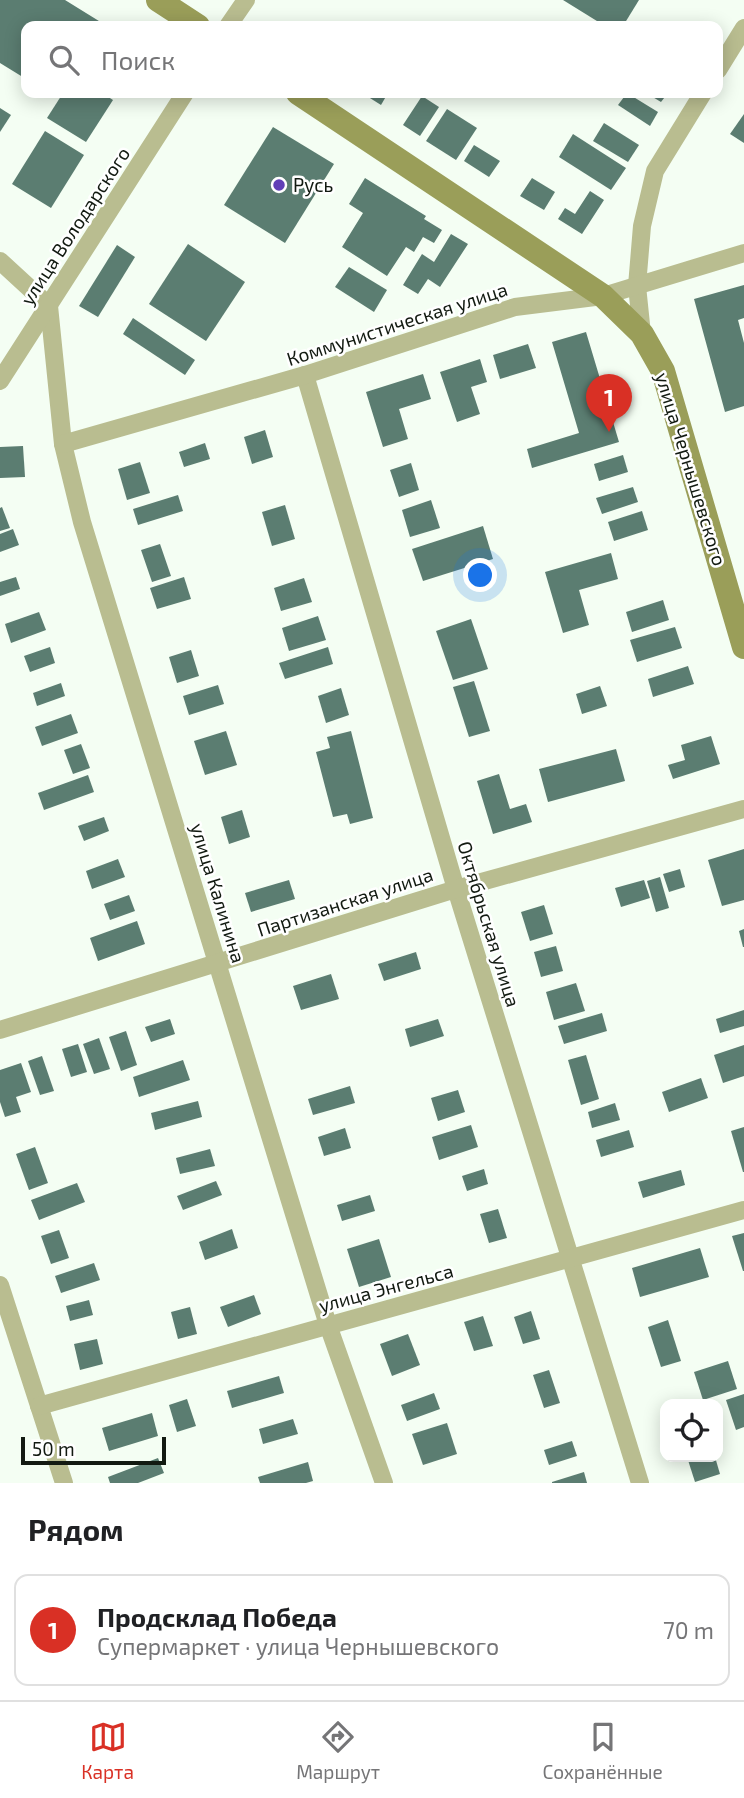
<!DOCTYPE html>
<html lang="ru">
<meta charset="utf-8">
<style>
:root{--surface:#fff;--page:#f6f6f6;--text:#202124;--muted:#757577;--line:#e0e0e0;--accent:#d93025}
body{margin:0;font-family:"Exo 2",sans-serif;background:var(--page);color:var(--text)}
.controls{position:absolute;right:21px;bottom:21px;display:grid;overflow:hidden;border-radius:14px;box-shadow:0 4px 18px #0003}
.controls button{width:63px;height:63px;display:grid;place-items:center;padding:0;border:0;border-bottom:2px solid var(--line);background:var(--surface);color:var(--text);font:35px sans-serif}
.scale{position:absolute;left:21px;bottom:18px;width:145px;box-sizing:border-box;padding-left:7px;border:4px solid #121a11;border-top:0;font-size:19px;line-height:24px;white-space:nowrap;color:#121a11;-webkit-text-stroke:5px #fff;paint-order:stroke}
.you{position:absolute;left:481px;top:576px;width:24px;height:24px;margin:-18px;border:5px solid #fff;border-radius:50%;background:#1a73e8;box-shadow:0 0 0 10px #1a73e833}
.badge{display:grid;place-items:center;width:46px;height:46px;border-radius:50%;background:var(--accent);color:#fff;font-size:23px;font-weight:700}
.pin{position:absolute;translate:-50% -58px;filter:drop-shadow(0 2px 4px #0008)}
.pin::after{content:'';position:absolute;top:37px;width:24px;height:21px;background:inherit;clip-path:polygon(0 0,100% 0,50% 100%)}
.list{margin:0;padding:0;list-style:none}
h2{display:flex;justify-content:space-between;align-items:center;height:91px;margin:0;padding:0 28px;font-size:30px}
h2 small{font-size:23px;font-weight:400;color:var(--muted)}
.list li{display:grid;grid-template-columns:46px 1fr auto;gap:21px;align-items:center;box-sizing:border-box;height:112px;margin:0 14px 14px;padding:0 14px;border:2px solid var(--line);border-radius:14px}
.list b{display:block;font-size:26px;white-space:nowrap}
.list p{margin:0;font-size:23px;white-space:nowrap;color:var(--muted)}
.list em{font-size:23px;font-style:normal;color:var(--muted)}
.icon{flex:none;width:38px;height:38px;fill:none;stroke:currentColor;stroke-width:2;stroke-linecap:round;stroke-linejoin:round}
.map{position:relative;flex:none;width:744px;height:1483px;overflow:hidden}
.search{position:absolute;background:var(--surface);box-shadow:0 4px 18px #0003;left:21px;right:21px;top:21px;height:77px;display:flex;align-items:center;gap:18px;box-sizing:border-box;padding:0 24px;border-radius:14px;color:var(--muted);font-size:26px}
.sheet{height:217px;background:var(--surface)}
nav{display:flex;justify-content:space-around;align-items:center;box-sizing:border-box;height:98px;border-top:2px solid var(--line);background:var(--surface);font-size:19px;color:var(--muted)}
nav a{display:grid;justify-items:center;gap:4px}
nav .on{color:var(--accent)}
.map>svg:first-child{display:block}
.building{fill:#5b7d71}
.lines{fill:none;stroke-linecap:round;stroke-linejoin:round}
.street{stroke:#b9bd90;stroke-width:18}
.secondary{stroke:#9a9e59;stroke-width:24}
.poi-dot{fill:#613fb7;stroke:#fff;stroke-width:2.5}
.labels{text-anchor:middle;stroke-width:5;stroke-linejoin:round;paint-order:stroke}
.poi-label{font-size:19px;fill:#121a11;stroke:#fff;text-anchor:start}
.street-label{font-size:19px;fill:#121a11;stroke:#fff}
</style>
<div class="map">
<svg width="744" height="1483" viewBox="0 0 744 1483">
<rect width="100%" height="100%" fill="#f4fef3"/>
<g class="building">
<path d="M0 0H65L107 26H26V79L0 63Z"/>
<path d="M563 0H639L623 26H605Z"/>
<path d="M63 93H102L113 100 86 142 47 118Z"/>
<path d="M362 93H388L381 105Z"/>
<path d="M627 93 658 112 650 126 618 105Z"/>
<path d="M646 93H668L661 102Z"/>
<path d="M422 96 439 107 420 136 403 125Z"/>
<path d="M0 108 11 115 0 132Z"/>
<path d="M447 109 477 128 456 160 426 141Z"/>
<path d="M744 114V143L730 134Z"/>
<path d="M604 123 639 145 628 162 593 141Z"/>
<path d="M273 127 334 164 285 243 224 205Z"/>
<path d="M45 131 84 155 51 208 12 184Z"/>
<path d="M573 134 626 168 611 190 559 157Z"/>
<path d="M474 145 500 161 489 177 464 161Z"/>
<path d="M365 178 426 216 424 219 442 230 434 243 423 237 414 252 406 247 387 276 342 247 363 213 349 204Z"/>
<path d="M532 178 555 192 544 210 520 196Z"/>
<path d="M590 191 604 200 582 234 558 219 565 208 575 214Z"/>
<path d="M451 234 468 244 440 287 428 279 418 294 403 285 422 254 434 262Z"/>
<path d="M188 244 245 282 206 341 149 304Z"/>
<path d="M117 245 135 257 98 317 79 306Z"/>
<path d="M349 267 387 290 374 312 335 287Z"/>
<path d="M744 285V318L738 320 744 343V406L725 412 694 299Z"/>
<path d="M133 318 195 360 185 375 123 334Z"/>
<path d="M586 332 619 442 532 468 527 449 579 433 552 342Z"/>
<path d="M528 344 536 368 500 379 493 355Z"/>
<path d="M480 359 487 382 471 387 480 414 457 422 440 372Z"/>
<path d="M423 374 431 399 399 409 408 439 383 447 366 392Z"/>
<path d="M265 430 273 457 252 464 244 437Z"/>
<path d="M205 443 210 459 184 467 179 452Z"/>
<path d="M23 446 25 477 0 478V447Z"/>
<path d="M623 455 628 472 599 481 594 464Z"/>
<path d="M140 462 150 493 127 500 118 469Z"/>
<path d="M411 463 419 490 399 497 390 470Z"/>
<path d="M633 487 638 502 602 514 596 498Z"/>
<path d="M178 495 183 511 138 525 133 509Z"/>
<path d="M431 500 440 528 410 537 402 510Z"/>
<path d="M285 505 295 539 272 546 262 512Z"/>
<path d="M2 507 10 528 0 531V508Z"/>
<path d="M642 511 648 530 614 541 608 522Z"/>
<path d="M483 526 493 559 423 581 412 549Z"/>
<path d="M13 529 19 545 0 552V534Z"/>
<path d="M160 544 171 576 152 582 141 550Z"/>
<path d="M611 553 618 579 579 590 589 625 563 633 545 572Z"/>
<path d="M16 577 20 589 0 596V582Z"/>
<path d="M184 577 191 599 157 609 150 588Z"/>
<path d="M304 578 312 602 281 611 274 588Z"/>
<path d="M663 600 669 620 632 632 626 612Z"/>
<path d="M39 612 46 630 11 643 5 624Z"/>
<path d="M318 616 326 640 289 651 282 628Z"/>
<path d="M471 619 488 669 453 680 436 631Z"/>
<path d="M675 627 682 648 637 662 630 640Z"/>
<path d="M50 647 55 663 30 672 24 656Z"/>
<path d="M328 647 333 664 285 679 279 663Z"/>
<path d="M191 650 199 676 177 683 169 657Z"/>
<path d="M688 666 694 684 653 697 648 679Z"/>
<path d="M474 681 490 731 469 737 453 687Z"/>
<path d="M61 683 65 696 37 706 33 693Z"/>
<path d="M218 685 224 704 189 715 183 696Z"/>
<path d="M600 686 607 706 582 714 576 694Z"/>
<path d="M341 688 349 715 326 723 318 696Z"/>
<path d="M71 714 78 733 42 746 35 727Z"/>
<path d="M226 731 237 765 205 775 194 741Z"/>
<path d="M351 731 373 818 350 824 347 814 333 817 316 752 330 748 327 737Z"/>
<path d="M711 736 720 764 673 779 668 765 685 760 681 745Z"/>
<path d="M81 744 90 768 73 774 64 750Z"/>
<path d="M616 749 625 781 548 802 539 769Z"/>
<path d="M499 774 510 809 526 804 532 822 493 834 477 781Z"/>
<path d="M88 775 94 792 44 810 38 793Z"/>
<path d="M242 810 250 837 229 844 221 817Z"/>
<path d="M104 817 109 831 84 841 78 826Z"/>
<path d="M744 849V900L722 906 708 860Z"/>
<path d="M118 859 125 877 92 889 86 871Z"/>
<path d="M680 869 685 887 669 892 663 874Z"/>
<path d="M660 877 669 908 656 912 647 881Z"/>
<path d="M289 880 295 899 251 912 245 893Z"/>
<path d="M644 880 650 898 621 907 615 888Z"/>
<path d="M129 895 135 911 110 920 104 904Z"/>
<path d="M544 905 553 934 530 941 521 912Z"/>
<path d="M137 921 145 944 98 961 90 938Z"/>
<path d="M744 929V947H743L739 931Z"/>
<path d="M556 946 563 971 541 977 534 952Z"/>
<path d="M416 952 421 969 384 981 378 964Z"/>
<path d="M331 974 339 999 301 1010 293 986Z"/>
<path d="M576 983 585 1011 554 1020 546 992Z"/>
<path d="M744 1010V1026L720 1033 716 1019Z"/>
<path d="M602 1013 607 1031 564 1044 558 1026Z"/>
<path d="M170 1019 175 1034 151 1042 145 1027Z"/>
<path d="M438 1019 444 1036 410 1047 405 1029Z"/>
<path d="M126 1031 137 1065 121 1071 109 1037Z"/>
<path d="M99 1038 110 1069 94 1074 83 1044Z"/>
<path d="M78 1044 87 1072 71 1077 62 1049Z"/>
<path d="M744 1045V1076L723 1083 714 1055Z"/>
<path d="M586 1055 599 1099 581 1105 568 1060Z"/>
<path d="M42 1056 54 1091 40 1095 28 1061Z"/>
<path d="M183 1060 190 1080 139 1097 133 1077Z"/>
<path d="M21 1063 31 1092 16 1097 21 1112 5 1117 0 1102V1070Z"/>
<path d="M701 1078 708 1098 669 1112 662 1092Z"/>
<path d="M350 1086 355 1103 313 1115 308 1099Z"/>
<path d="M458 1090 465 1112 438 1121 431 1098Z"/>
<path d="M198 1101 202 1117 155 1130 151 1113Z"/>
<path d="M615 1103 620 1120 592 1128 588 1112Z"/>
<path d="M471 1125 478 1147 439 1160 432 1137Z"/>
<path d="M744 1127V1172H743L731 1131Z"/>
<path d="M345 1128 351 1148 324 1156 318 1137Z"/>
<path d="M629 1130 634 1147 601 1157 596 1140Z"/>
<path d="M35 1147 48 1183 29 1190 16 1154Z"/>
<path d="M210 1149 215 1166 180 1174 176 1158Z"/>
<path d="M484 1169 488 1184 467 1191 462 1176Z"/>
<path d="M681 1170 685 1185 643 1198 638 1182Z"/>
<path d="M216 1181 222 1195 183 1210 177 1196Z"/>
<path d="M77 1183 85 1202 39 1220 31 1200Z"/>
<path d="M370 1195 375 1211 342 1221 337 1205Z"/>
<path d="M498 1209 507 1238 489 1243 480 1214Z"/>
<path d="M232 1229 238 1248 205 1260 199 1242Z"/>
<path d="M59 1230 69 1258 51 1264 41 1236Z"/>
<path d="M744 1233V1271H743L732 1236Z"/>
<path d="M379 1239 391 1277 359 1287 347 1249Z"/>
<path d="M700 1248 709 1277 640 1297 632 1268Z"/>
<path d="M94 1263 100 1280 61 1293 55 1276Z"/>
<path d="M254 1295 261 1314 228 1327 220 1307Z"/>
<path d="M89 1300 93 1315 70 1321 66 1306Z"/>
<path d="M190 1307 197 1334 178 1339 171 1312Z"/>
<path d="M531 1311 540 1339 523 1344 514 1317Z"/>
<path d="M483 1316 493 1346 474 1351 464 1322Z"/>
<path d="M668 1320 681 1361 661 1367 648 1327Z"/>
<path d="M408 1334 420 1365 392 1376 380 1344Z"/>
<path d="M97 1339 103 1364 80 1370 74 1344Z"/>
<path d="M728 1361 737 1389 703 1400 694 1372Z"/>
<path d="M549 1370 560 1403 544 1408 533 1375Z"/>
<path d="M279 1376 284 1393 232 1408 227 1391Z"/>
<path d="M434 1393 440 1409 407 1421 401 1405Z"/>
<path d="M744 1394V1427L736 1430 726 1400Z"/>
<path d="M187 1399 196 1426 177 1432 169 1405Z"/>
<path d="M152 1413 158 1436 109 1451 102 1428Z"/>
<path d="M293 1419 298 1434 263 1444 259 1429Z"/>
<path d="M447 1423 457 1454 423 1465 412 1434Z"/>
<path d="M572 1441 577 1456 549 1465 544 1450Z"/>
<path d="M687 1457H715L720 1474 695 1482Z"/>
<path d="M158 1458 164 1473 138 1483H110L108 1477Z"/>
<path d="M308 1462 313 1481 306 1483H260L258 1477Z"/>
<path d="M584 1472 587 1483H552V1482Z"/>
</g>
<g class="lines">
<g class="street">
<path d="M228 26 246 0"/>
<path d="M718 70 744 28"/>
<path d="M0 261 49 306 63 444 82 522 328 1325 384 1483"/>
<path d="M642 334 637 286 642 226 655 171 703 93"/>
<path d="M305 375 456 889 640 1483"/>
<path d="M0 381 185 93"/>
<path d="M63 444 305 375 515 307 603 296 744 253"/>
<path d="M0 1030 456 889 744 809"/>
<path d="M0 1285 64 1483"/>
<path d="M39 1406 744 1210"/>
</g>
<g class="secondary">
<path d="M158 0 198 26"/>
<path d="M298 93 603 296 642 334 663 371 744 647"/>
</g>
</g>
<circle class="poi-dot" cx="279" cy="185" r="7"/>
<g class="labels">
<g class="poi-label">
<text x="293" y="192">Русь</text>
</g>
<g class="street-label">
<text transform="translate(75 226) rotate(-57)" y="7">улица Володарского</text>
<text transform="translate(397 324) rotate(-18)" y="7">Коммунистическая улица</text>
<text transform="translate(691 469) rotate(73)" y="7">улица Чернышевского</text>
<text transform="translate(218 893) rotate(73)" y="7">улица Калинина</text>
<text transform="translate(345 902) rotate(-18)" y="7">Партизанская улица</text>
<text transform="translate(489 924) rotate(73)" y="7">Октябрьская улица</text>
<text transform="translate(386 1288) rotate(-15)" y="7">улица Энгельса</text>
</g>
</g>
</svg>
<div class="controls">
<button><svg class="icon" aria-label="locate" viewBox="0 0 24 24"><circle cx="12" cy="12" r="6"/><path d="M12 2v4M12 18v4M2 12h4M18 12h4"/></svg></button>
</div>
<div class="scale">50 m</div>
<div class="you"></div>
<div class="pin badge" style="left:609px;top:432px">1</div>
<div class="search"><svg class="icon" aria-label="search" viewBox="0 0 24 24"><circle cx="10" cy="10" r="6"/><path d="M15 15l6 6"/></svg>Поиск</div>
</div>
<section class="sheet">
<h2>Рядом<small></small></h2>
<ul class="list">
<li><span class="badge">1</span><div><b>Продсклад Победа</b><p>Супермаркет · улица Чернышевского</p></div><em>70 m</em></li>
</ul>
</section>
<nav>
<a class="on"><svg class="icon" aria-label="map" viewBox="0 0 24 24"><path d="M3 6l6-2 6 2 6-2v14l-6 2-6-2-6 2zM9 4v14M15 6v14"/></svg>Карта</a>
<a><svg class="icon" aria-label="directions" viewBox="0 0 24 24"><path d="M12 3l9 9-9 9-9-9zM9 14v-3h6M13 9l2 2-2 2"/></svg>Маршрут</a>
<a><svg class="icon" aria-label="saved" viewBox="0 0 24 24"><path d="M7 4h10v16l-5-4-5 4z"/></svg>Сохранённые</a>
</nav>
